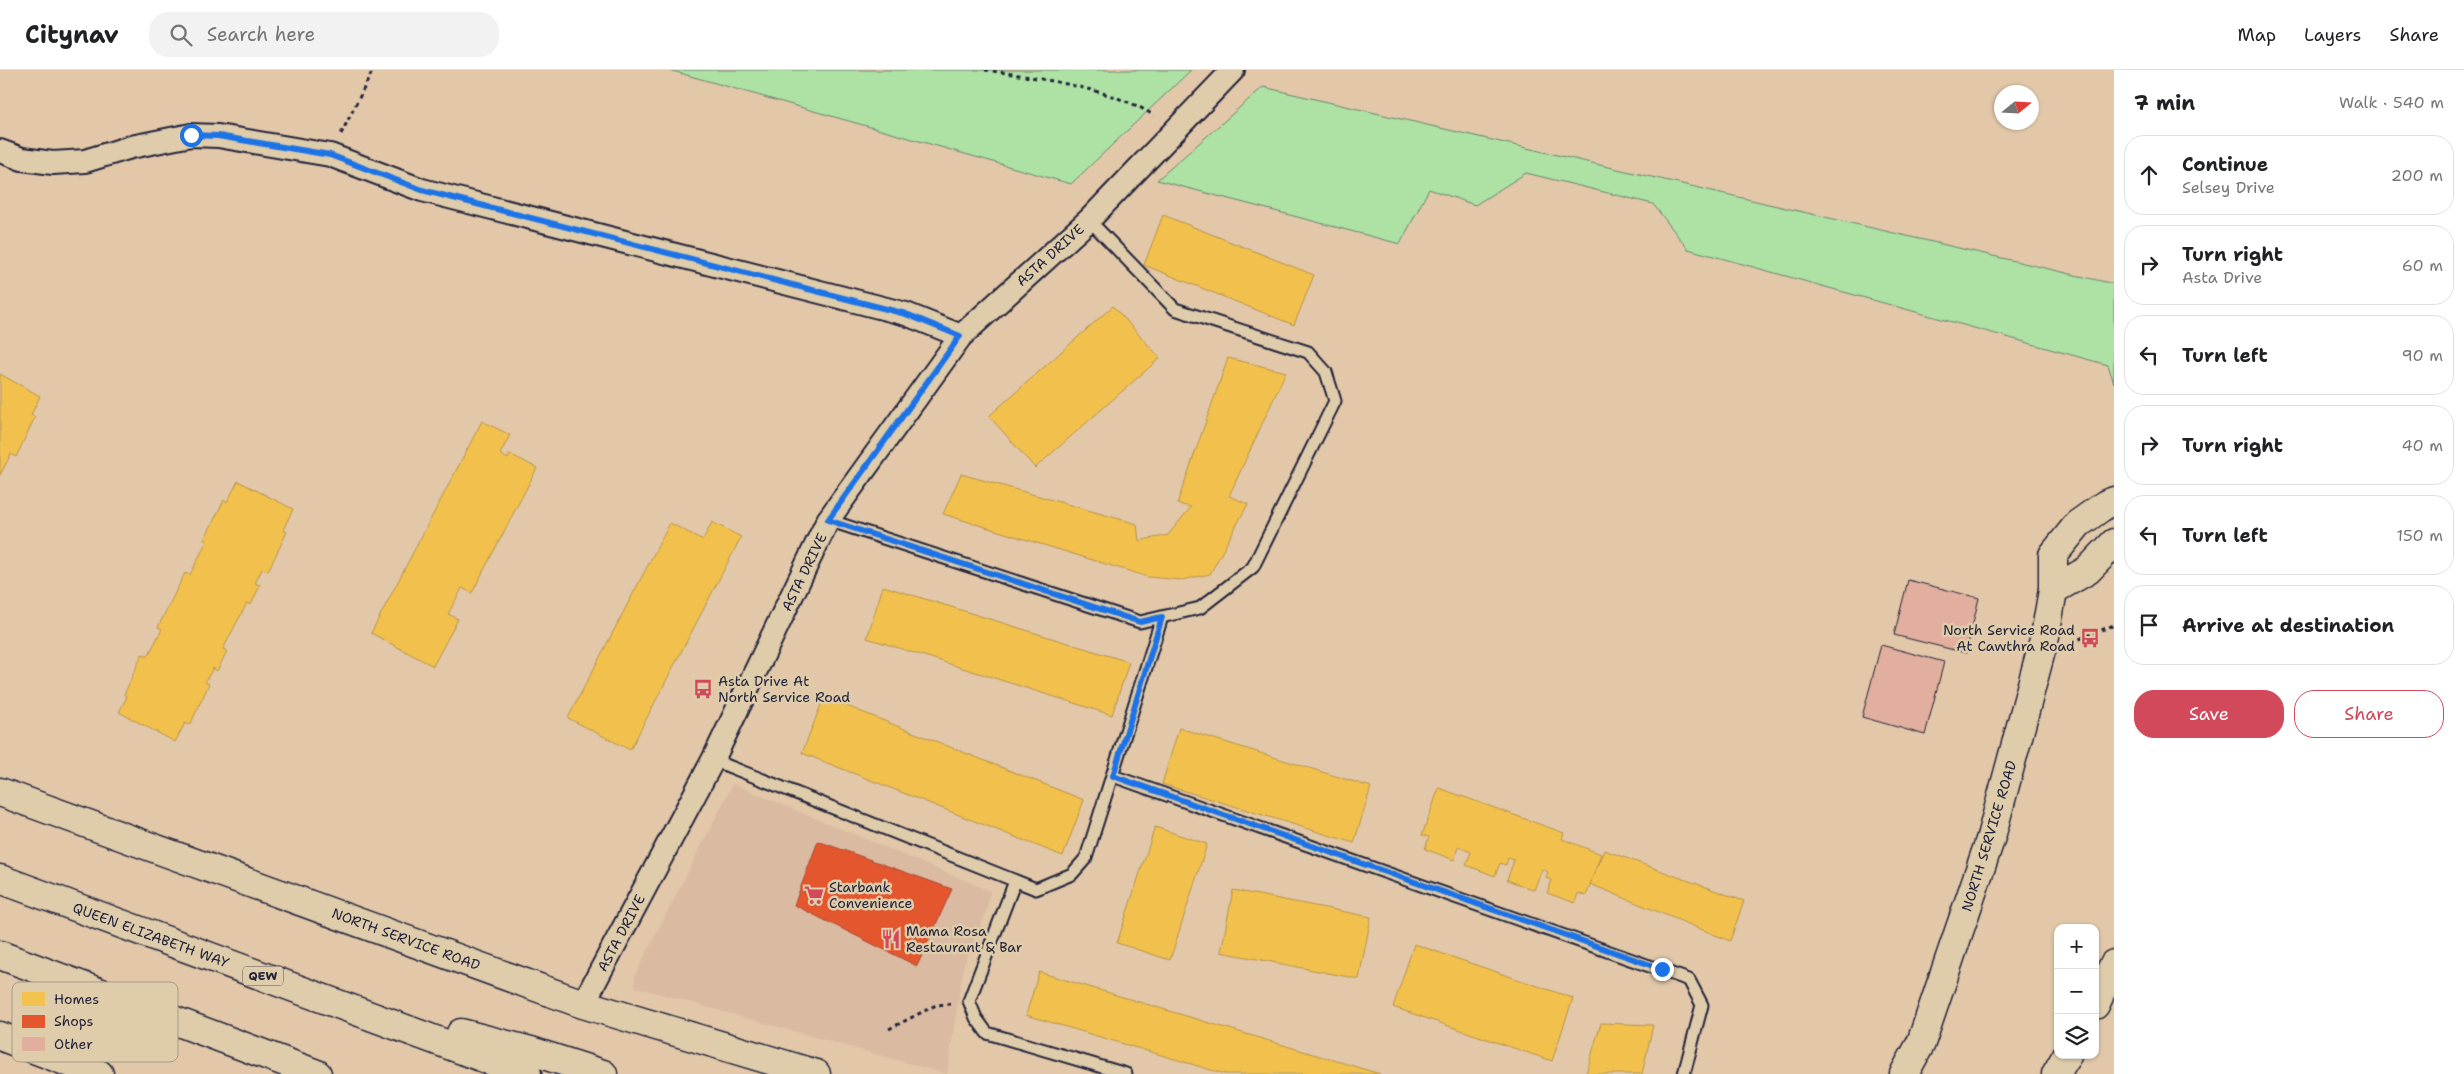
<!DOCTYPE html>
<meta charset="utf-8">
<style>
:root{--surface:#fff;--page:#f2f2f2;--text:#202124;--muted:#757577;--line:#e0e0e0;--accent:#d1495b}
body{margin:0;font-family:"Shantell Sans",sans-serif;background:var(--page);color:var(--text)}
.controls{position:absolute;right:15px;bottom:15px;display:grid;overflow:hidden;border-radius:10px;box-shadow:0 1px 4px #0004}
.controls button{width:45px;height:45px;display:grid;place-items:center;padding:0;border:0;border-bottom:1px solid var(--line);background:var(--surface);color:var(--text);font:25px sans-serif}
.compass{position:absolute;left:1994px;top:15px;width:45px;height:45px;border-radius:50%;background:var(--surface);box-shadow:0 1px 4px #0004;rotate:72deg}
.stop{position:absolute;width:15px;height:15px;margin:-11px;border:4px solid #1a73e8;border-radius:50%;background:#fff}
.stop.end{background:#1a73e8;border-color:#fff;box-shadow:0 1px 5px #0008}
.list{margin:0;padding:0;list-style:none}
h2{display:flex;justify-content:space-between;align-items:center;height:65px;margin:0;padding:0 20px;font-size:21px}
h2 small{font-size:16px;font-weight:400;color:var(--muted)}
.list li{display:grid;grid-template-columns:32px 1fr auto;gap:15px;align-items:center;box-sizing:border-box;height:80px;margin:0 10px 10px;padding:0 10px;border:1px solid var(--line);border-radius:20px}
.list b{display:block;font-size:19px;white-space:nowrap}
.list p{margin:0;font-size:16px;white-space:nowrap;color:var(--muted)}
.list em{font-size:16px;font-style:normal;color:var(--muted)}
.actions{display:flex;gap:10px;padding:15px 20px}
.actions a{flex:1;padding:11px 0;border:1px solid var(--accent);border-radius:20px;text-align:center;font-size:18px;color:var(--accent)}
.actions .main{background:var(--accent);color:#fff}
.icon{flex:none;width:28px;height:28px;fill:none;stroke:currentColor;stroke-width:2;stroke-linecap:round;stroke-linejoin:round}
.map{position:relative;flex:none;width:2114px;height:1004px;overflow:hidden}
header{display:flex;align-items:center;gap:30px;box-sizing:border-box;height:70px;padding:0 25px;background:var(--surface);border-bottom:1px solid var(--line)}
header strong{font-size:24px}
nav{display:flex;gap:28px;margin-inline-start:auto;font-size:18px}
.search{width:350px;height:45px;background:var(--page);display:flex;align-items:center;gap:12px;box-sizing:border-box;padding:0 18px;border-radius:20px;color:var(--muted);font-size:19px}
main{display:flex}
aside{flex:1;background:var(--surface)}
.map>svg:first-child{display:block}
.built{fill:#dabaa1}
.green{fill:#ade2a4;stroke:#688270}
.homes{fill:#f2c14e;stroke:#b49148}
.shops{fill:#e4572e;stroke:#aa4732}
.building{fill:#e2ae9d;stroke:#22223b}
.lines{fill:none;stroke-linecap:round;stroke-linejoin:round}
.service-casing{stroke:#22223b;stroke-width:15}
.minor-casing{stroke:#22223b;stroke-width:26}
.tertiary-casing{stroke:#22223b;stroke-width:31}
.motorway-casing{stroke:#22223b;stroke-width:31}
.path{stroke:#22223b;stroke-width:3;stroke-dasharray:4 4;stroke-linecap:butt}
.service{stroke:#dfccaa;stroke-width:11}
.minor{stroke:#dfccaa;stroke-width:22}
.tertiary{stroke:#dfccaa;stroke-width:28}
.motorway{stroke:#dfccaa;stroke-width:28}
.route{stroke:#1a73e8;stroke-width:6}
.labels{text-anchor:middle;stroke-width:5;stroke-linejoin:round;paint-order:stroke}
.shield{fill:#dfccaa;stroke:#5b555c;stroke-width:1}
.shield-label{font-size:12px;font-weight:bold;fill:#22223b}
.street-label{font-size:14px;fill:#22223b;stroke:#dfccaa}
.poi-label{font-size:14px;fill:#22223b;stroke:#dfccaa;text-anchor:start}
.key{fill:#dfccaa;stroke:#a69989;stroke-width:1}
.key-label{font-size:14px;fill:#22223b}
</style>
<header>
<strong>Citynav</strong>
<div class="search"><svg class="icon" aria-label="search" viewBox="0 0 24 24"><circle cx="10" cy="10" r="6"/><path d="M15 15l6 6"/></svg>Search here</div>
<nav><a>Map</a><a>Layers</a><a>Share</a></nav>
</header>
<main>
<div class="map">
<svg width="2114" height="1004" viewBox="0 0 2114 1004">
<rect width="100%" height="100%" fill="#e2c8a9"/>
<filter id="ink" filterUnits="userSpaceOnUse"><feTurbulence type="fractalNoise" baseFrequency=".02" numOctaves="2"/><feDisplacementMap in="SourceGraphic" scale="10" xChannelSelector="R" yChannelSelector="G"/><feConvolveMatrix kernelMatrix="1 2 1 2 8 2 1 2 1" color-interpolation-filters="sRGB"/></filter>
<g filter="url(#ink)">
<path class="built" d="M733 714 990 821 987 840 964 894 947 1004 635 917V905Z"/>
<g class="green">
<path d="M669 0H1191L1071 114Z"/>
<path d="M1263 17 2114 214V313L2108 295 1688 179 1653 134 1526 103 1475 135 1429 119 1400 174 1157 110Z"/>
</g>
<g class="homes">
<path d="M1163 145 1314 205 1294 255 1144 195Z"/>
<path d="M1113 236 1160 288 1035 398 989 346Z"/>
<path d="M1228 288 1286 302 1229 426 1248 434 1210 504 1182 510 1148 507 943 444 961 404 1137 454 1139 471 1168 465 1191 437 1177 434Z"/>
<path d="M0 304 40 326 31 345 35 347 16 387 11 384 0 405Z"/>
<path d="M482 351 510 365 500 384 508 389 510 384 537 398 472 523 462 518 448 544 458 549 433 596 371 563Z"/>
<path d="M238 411 293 439 283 460 287 462 268 501 262 499 255 513 260 515 251 535 247 533 223 579 227 581 217 601 213 598 205 612 209 614 190 655 185 653 175 672 119 642 127 627 124 625 142 584 148 586 162 559 158 557 185 503 190 505 207 471 204 470 224 430 227 432Z"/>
<path d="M712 452 741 467 630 680 568 648 670 453 703 470Z"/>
<path d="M883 516 1129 592 1112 645 867 568Z"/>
<path d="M824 627 1084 730 1063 786 802 683Z"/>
<path d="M1179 658 1371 717 1354 773 1162 714Z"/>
<path d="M1439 718 1564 763 1562 769 1601 784 1586 826 1578 823 1575 833 1547 823 1552 810 1546 808 1548 802 1542 799 1534 820 1507 810 1514 790 1508 788 1506 795 1500 793 1495 806 1466 795 1471 782 1458 777 1454 790 1425 779 1429 767 1422 765Z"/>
<path d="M1155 757 1207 774 1170 890 1117 873Z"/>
<path d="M1604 780 1744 831 1730 871 1590 814Z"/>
<path d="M1233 820 1371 847 1359 909 1221 882Z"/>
<path d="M1414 874 1573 928 1552 991 1393 937Z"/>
<path d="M1039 902 1380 1004H1225L1026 945Z"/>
<path d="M1601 953 1653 955 1642 1004H1586Z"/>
</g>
<path class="shops" d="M818 771 952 819 917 896 794 835Z"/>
<g class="building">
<path d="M1908 510 1979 528 1966 583 1894 565Z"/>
<path d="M1881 575 1944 592 1925 665 1862 647Z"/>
</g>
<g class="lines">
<defs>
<g id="service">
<path d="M828 450 1140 552 1200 538 1253 497 1335 331 1326 302 1308 282 1175 239 1089 150"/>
<path d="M713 690 1036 819 1072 804 1086 788 1162 547"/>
<path d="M1113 706 1689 910 1702 935 1684 1004"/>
<path d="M1015 811 969 931 976 948 987 963 1126 1004"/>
</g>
<g id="minor">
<path d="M0 81 22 89 53 93 85 91 131 77 191 65 218 66 330 85 422 120 906 244 961 266"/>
<path d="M583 934 713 690 828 450 961 266 1089 150 1233 0"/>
</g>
<g id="tertiary">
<path d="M2053 520 2088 500 2114 473"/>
<path d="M0 722 583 934 816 1004"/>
<path d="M0 966 99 1004"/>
<path d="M1904 1004 1921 973 1991 767 2045 566 2053 520V485L2078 454 2106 434 2114 431"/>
</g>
<g id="motorway">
<path d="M0 809 527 1004"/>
<path d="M0 885 317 1004"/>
<path d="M2095 935 2114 894"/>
<path d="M461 963 531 981 603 1004"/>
<path d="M2056 1004 2067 985"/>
</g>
</defs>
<use href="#service" class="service-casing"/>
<use href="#minor" class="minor-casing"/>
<use href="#tertiary" class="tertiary-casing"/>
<use href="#motorway" class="motorway-casing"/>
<g class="path">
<path d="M985 0C1028 6 1120 20 1154 46"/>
<path d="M341 64 373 0"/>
<path d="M2072 572 2114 555"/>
<path d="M889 959 936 935 951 934"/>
</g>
<use href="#service" class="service"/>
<use href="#minor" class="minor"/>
<use href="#tertiary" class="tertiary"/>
<use href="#motorway" class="motorway"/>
</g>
</g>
<g class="lines" filter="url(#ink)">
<path class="route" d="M191 65 218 66 330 85 422 120 906 244 960 266 828 450 1140 552 1162 547 1113 706 1662 899"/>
</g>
<defs>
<symbol id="bus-bare" viewBox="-9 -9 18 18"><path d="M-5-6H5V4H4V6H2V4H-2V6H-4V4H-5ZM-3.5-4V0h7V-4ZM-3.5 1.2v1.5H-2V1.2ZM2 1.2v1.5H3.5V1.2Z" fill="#d1495b" stroke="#dfccaa" stroke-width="2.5" paint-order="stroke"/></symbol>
<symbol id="supermarket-bare" viewBox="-9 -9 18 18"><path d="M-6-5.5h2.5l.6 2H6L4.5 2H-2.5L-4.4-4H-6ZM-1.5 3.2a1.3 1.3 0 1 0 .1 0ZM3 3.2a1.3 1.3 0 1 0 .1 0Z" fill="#d1495b" stroke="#dfccaa" stroke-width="2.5" paint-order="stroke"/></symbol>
<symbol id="restaurant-bare" viewBox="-9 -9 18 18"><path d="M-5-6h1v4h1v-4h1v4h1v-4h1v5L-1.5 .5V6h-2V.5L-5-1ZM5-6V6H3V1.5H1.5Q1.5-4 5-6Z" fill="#d1495b" stroke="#dfccaa" stroke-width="2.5" paint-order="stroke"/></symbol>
</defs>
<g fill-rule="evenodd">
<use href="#bus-bare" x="2076" y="554" width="28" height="28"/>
<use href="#bus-bare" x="689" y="605" width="28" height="28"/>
<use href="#supermarket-bare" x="800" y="811" width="28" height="28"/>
<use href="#restaurant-bare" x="877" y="855" width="28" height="28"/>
</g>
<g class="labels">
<rect class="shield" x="243" y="896.5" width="40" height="19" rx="4"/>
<g class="shield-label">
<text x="263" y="910">QEW</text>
</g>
<g class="street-label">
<text transform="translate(1050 185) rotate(-42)" y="5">ASTA DRIVE</text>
<text transform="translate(804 502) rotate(-64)" y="5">ASTA DRIVE</text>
<text transform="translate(1989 766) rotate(-73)" y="5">NORTH SERVICE ROAD</text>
<text transform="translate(621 863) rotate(-62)" y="5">ASTA DRIVE</text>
<text transform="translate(151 865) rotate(20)" y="5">QUEEN ELIZABETH WAY</text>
<text transform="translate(406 869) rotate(20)" y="5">NORTH SERVICE ROAD</text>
</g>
<g class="poi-label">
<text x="2075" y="565" text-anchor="end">North Service Road<tspan x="2075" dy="16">At Cawthra Road</tspan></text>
<text x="718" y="616">Asta Drive At<tspan x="718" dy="16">North Service Road</tspan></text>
<text x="829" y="822">Starbank<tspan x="829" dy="16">Convenience</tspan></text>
<text x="906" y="866">Mama Rosa<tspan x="906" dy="16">Restaurant &amp; Bar</tspan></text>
</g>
</g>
<rect x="12" y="912" width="166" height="80" rx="8" class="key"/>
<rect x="22" y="922" width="23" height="14" fill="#f2c14e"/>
<rect x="22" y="945" width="23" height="13" fill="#e4572e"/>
<rect x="22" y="967" width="23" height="14" fill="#e2ae9d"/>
<g class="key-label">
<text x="54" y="934">Homes</text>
<text x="54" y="956">Shops</text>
<text x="54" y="979">Other</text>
</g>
</svg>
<div class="controls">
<button>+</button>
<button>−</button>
<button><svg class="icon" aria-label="layers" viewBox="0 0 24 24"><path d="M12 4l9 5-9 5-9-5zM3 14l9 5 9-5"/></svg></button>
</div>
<svg class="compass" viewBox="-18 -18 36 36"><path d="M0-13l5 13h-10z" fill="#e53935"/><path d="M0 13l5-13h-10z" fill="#757577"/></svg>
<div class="stop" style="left:191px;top:65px"></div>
<div class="stop end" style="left:1662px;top:899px"></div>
</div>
<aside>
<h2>7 min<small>Walk · 540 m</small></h2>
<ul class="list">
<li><svg class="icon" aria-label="ahead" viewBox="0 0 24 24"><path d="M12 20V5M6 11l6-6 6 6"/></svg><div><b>Continue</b><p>Selsey Drive</p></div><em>200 m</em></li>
<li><svg class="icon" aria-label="right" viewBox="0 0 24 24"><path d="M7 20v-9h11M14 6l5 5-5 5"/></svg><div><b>Turn right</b><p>Asta Drive</p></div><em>60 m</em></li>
<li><svg class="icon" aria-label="left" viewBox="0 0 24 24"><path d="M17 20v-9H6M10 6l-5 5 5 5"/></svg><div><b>Turn left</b></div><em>90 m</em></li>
<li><svg class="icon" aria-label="right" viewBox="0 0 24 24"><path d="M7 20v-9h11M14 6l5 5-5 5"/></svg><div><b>Turn right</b></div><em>40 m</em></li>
<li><svg class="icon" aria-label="left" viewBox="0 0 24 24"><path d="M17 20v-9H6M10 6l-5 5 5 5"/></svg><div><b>Turn left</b></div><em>150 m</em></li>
<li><svg class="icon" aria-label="arrive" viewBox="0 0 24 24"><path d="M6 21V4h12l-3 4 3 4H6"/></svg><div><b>Arrive at destination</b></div></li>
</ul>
<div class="actions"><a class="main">Save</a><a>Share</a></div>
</aside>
</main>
